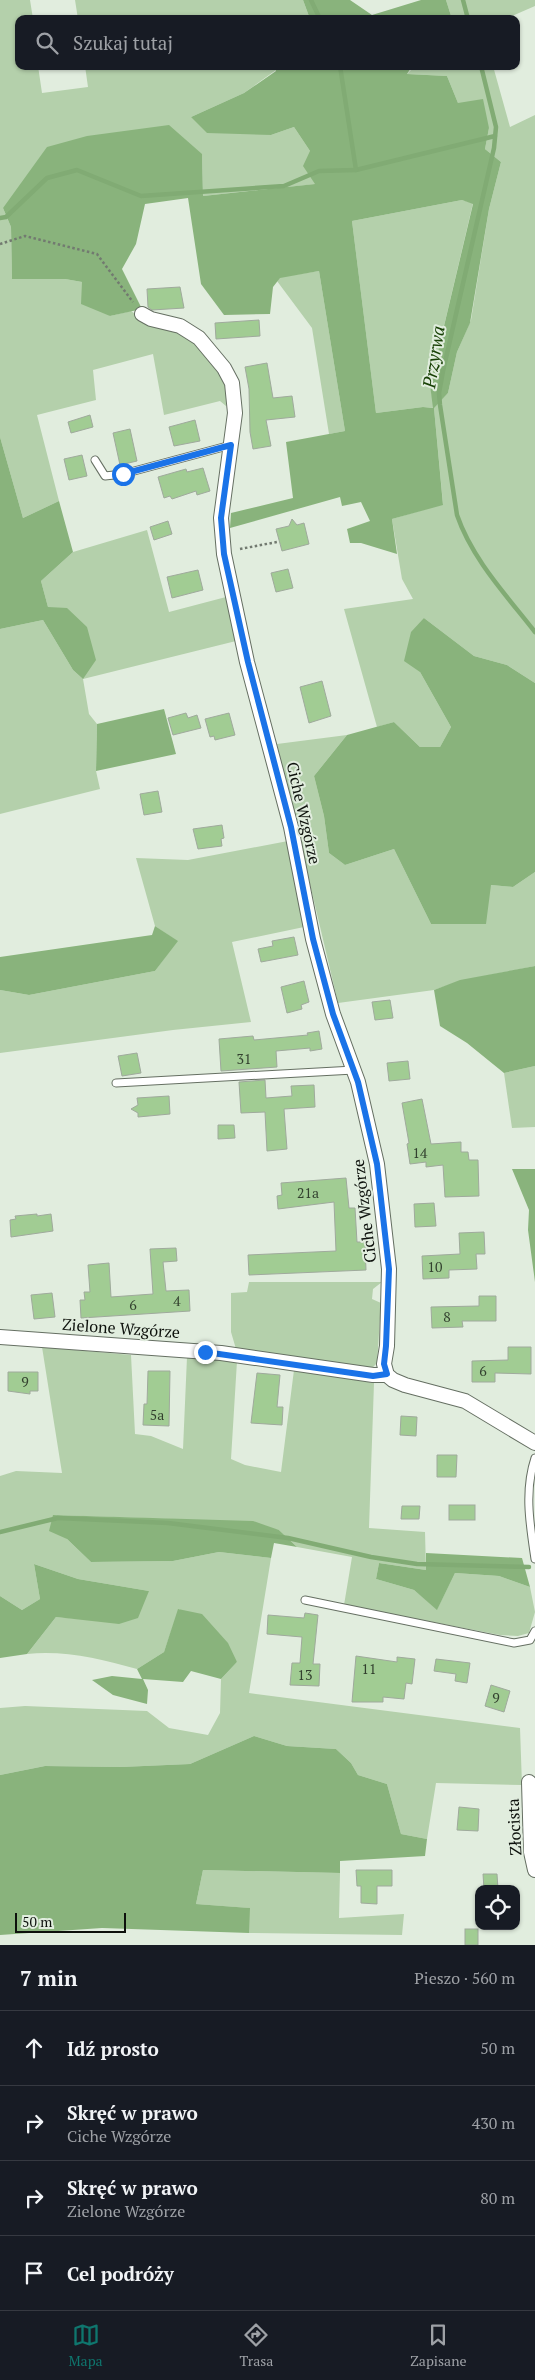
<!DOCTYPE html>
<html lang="pl">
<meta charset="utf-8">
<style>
:root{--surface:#171b24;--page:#20242c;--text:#f1f3f6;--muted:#9ea1a6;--line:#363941;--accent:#0f766e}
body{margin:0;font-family:"PT Serif",serif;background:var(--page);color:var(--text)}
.controls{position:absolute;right:15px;bottom:15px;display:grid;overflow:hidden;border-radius:10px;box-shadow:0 1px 4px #0004}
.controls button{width:45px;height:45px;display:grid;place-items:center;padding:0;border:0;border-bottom:1px solid var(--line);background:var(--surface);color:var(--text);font:25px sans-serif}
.scale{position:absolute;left:15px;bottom:12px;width:111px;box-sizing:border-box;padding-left:5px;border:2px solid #0d110c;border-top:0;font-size:14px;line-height:18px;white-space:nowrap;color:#0d110c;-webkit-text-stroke:4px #e1edde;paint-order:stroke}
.stop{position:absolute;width:15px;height:15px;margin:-11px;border:4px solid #1a73e8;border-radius:50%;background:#fff}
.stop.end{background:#1a73e8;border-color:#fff;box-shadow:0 1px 5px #0008}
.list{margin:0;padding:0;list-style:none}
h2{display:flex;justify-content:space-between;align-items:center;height:65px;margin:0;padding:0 20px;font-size:21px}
h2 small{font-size:16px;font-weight:400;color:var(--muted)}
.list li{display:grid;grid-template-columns:32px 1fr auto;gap:15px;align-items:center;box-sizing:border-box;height:75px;padding:0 20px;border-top:1px solid var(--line)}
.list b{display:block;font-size:19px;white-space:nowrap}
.list p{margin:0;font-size:16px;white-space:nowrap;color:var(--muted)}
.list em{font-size:16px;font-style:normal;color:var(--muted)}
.icon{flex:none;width:28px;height:28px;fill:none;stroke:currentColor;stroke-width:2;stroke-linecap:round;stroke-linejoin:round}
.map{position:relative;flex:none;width:535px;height:1945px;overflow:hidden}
.search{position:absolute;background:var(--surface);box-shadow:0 1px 4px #0004;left:15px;right:15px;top:15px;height:55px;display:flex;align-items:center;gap:12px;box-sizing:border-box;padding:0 18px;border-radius:10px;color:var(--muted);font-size:19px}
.sheet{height:365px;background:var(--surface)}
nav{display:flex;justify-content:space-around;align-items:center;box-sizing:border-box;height:70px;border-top:1px solid var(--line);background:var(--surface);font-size:14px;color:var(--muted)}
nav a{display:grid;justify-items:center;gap:2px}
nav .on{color:var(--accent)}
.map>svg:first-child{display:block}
.green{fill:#b4d0ab}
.forest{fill:#89b37c;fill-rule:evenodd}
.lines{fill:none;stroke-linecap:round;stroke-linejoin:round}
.stream{stroke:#81ab74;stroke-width:4.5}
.building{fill:#a1cc93;stroke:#9faa9c}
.lane-casing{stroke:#656f62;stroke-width:9}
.street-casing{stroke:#656f62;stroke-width:16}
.path{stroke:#727a70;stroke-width:2.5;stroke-dasharray:2.5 2.5;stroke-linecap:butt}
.lane{stroke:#fff;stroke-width:7}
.street{stroke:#fff;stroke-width:14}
.route{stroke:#1a73e8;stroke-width:6}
.labels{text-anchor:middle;stroke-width:4;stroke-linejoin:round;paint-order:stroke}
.number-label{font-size:14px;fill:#32402e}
.street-label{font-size:16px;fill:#0d110c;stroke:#e1edde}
.water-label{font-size:18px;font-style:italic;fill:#184106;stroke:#e1edde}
</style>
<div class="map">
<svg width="535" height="1945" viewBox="0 0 535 1945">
<rect width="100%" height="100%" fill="#e1edde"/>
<g class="green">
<path d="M0 0H30L33 19H19V66H38L42 93 88 87 85 66H274L276 70 244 93 191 117 271 135 294 127 310 151 316 184 203 196 202 154 3 208 11 227 12 279H65L82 282 110 316 131 311 151 325 169 328 190 337 231 389 226 406 220 401 164 415 153 354 93 370 96 400 37 415 59 501 23 518 0 437Z"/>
<path d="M75 0H303L310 19H78Z"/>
<path d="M446 0H535V6L505 19H452Z"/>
<path d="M415 66H493L510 127 535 115V683L507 665 474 656 424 618 420 672 451 727 440 747H420L394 722 377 727 344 609 413 599 402 579 392 519 443 504 434 408 423 407 376 413 352 221 462 200 473 203 430 385 434 407 448 393 457 352 471 320 489 209 501 162 485 149 489 128 458 103 447 76 407 74Z"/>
<path d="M319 271 345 431 329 434 312 328 277 281 280 277Z"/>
<path d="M147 530 169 612 226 597 236 641 83 679 89 714 97 724 96 771 100 789 0 814V629L43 620 73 670 83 679 48 607 41 581 73 552Z"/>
<path d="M347 735 314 776 324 816 329 853 345 865 394 849 431 924 491 885 513 887 535 872V966L460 981 434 990 338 1003 277 744Z"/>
<path d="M288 841 304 927 232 942 251 1022 173 1030 0 1053V990L29 995 155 971 177 941 155 926 136 858 188 860Z"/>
<path d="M535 1066V1127L512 1128 504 1073Z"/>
<path d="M249 1282H382L373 1289 372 1299 381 1303 377 1363 370 1370 236 1349 231 1332V1293L247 1292Z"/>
<path d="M42 1347 131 1355 135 1434 151 1436 183 1449 187 1357 237 1361 231 1459 245 1465 281 1472 294 1370 374 1383 369 1528 425 1532 426 1570 379 1563 376 1579 414 1590 437 1609 455 1573 499 1576 530 1587 535 1612 529 1633 518 1636 500 1635 344 1605 352 1557 297 1547 279 1530 173 1519 54 1515 67 1539 91 1562 173 1561 219 1552 271 1558 249 1693 520 1728 522 1785 436 1783 427 1839 401 1834 387 1784 358 1775 351 1763 336 1749 287 1746 254 1736 190 1764 121 1767 45 1766 0 1775V1708L25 1706 147 1711 169 1728 208 1735 220 1713 221 1679 237 1662 179 1609 164 1652 137 1669C101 1659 64 1650 27 1654L56 1617 81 1619 149 1591 78 1579 34 1564 40 1599 22 1610 0 1596V1476L16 1471 62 1473Z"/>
<path d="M203 1870 340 1873 339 1918 404 1914 402 1935 249 1933V1908L196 1904Z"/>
</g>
<g class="forest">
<path d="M303 0H350L372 15 421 0H446L452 19H310Z"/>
<path d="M274 66H415L411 68 407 74 447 76 458 103 483 99 489 128 485 149 501 162 489 209 470 323 457 352 448 393 434 408 443 505 392 519 397 554 361 543H350L347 529 370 521 361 502 342 506 340 497 230 528 231 513 293 498 286 442 345 431 319 271 280 278 273 287 270 314 224 315 201 284 188 198 145 204 136 244 122 269 142 309 110 316 81 304 82 282 65 279H12L11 227 3 208 47 147 87 136 169 125 202 154 203 196 315 184 303 166 310 151 294 127 271 135 207 133 191 117 244 93 276 71ZM462 200 473 204 430 385 433 408 423 407 376 413 352 221Z"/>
<path d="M0 437 23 518 59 501 73 552 41 581 48 607 67 608 87 627 96 660 83 679 73 670 43 620 0 629Z"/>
<path d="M424 618 474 656 507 665 535 683V872L513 887 491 885 486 924H431L394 849 345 865 329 853 324 816 314 776 347 735 394 722 420 747H440L451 727 420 672 404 661 411 632Z"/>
<path d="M164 709 176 754 96 771 97 724Z"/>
<path d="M155 926 178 941 155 971 29 995 0 990V957L152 935Z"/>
<path d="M535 966V1066L504 1073 467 1043 440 1026 434 990 460 980Z"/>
<path d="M512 1169H535V1282L528 1230 529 1210Z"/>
<path d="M53 1515 253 1521 279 1530 297 1547 274 1543 271 1558 219 1552 173 1561 91 1562 67 1539 49 1531Z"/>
<path d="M426 1553 522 1558 530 1587 499 1576 455 1573 437 1610 414 1590 376 1579 379 1563 426 1570Z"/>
<path d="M34 1564 78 1579 149 1591 138 1618 119 1624 56 1617 27 1654 0 1658V1596L22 1610 40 1599Z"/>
<path d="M178 1609 202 1614 228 1643 237 1662 221 1679 191 1671 183 1682 143 1679 148 1690 147 1704 113 1695 92 1680 112 1676 142 1679 137 1669 164 1652Z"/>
<path d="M254 1736 287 1746 336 1749 351 1763 358 1775 387 1784 401 1834 427 1839 425 1856 340 1861V1873L203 1870 196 1904 250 1908 249 1933 102 1928 0 1935V1775L45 1766 121 1767 190 1764Z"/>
</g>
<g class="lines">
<g class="stream">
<path d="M311 0 320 19"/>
<path d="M463 0 468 19"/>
<path d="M340 66 356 170 495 136"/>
<path d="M481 66 496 127 494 148 443 371 439 393 440 405 457 515C472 559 507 596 535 632"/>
<path d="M0 218 6 217 47 178 77 170 141 196 284 186 319 171 356 170"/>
<path d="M0 1532 58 1518 168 1523 288 1538 371 1557 417 1564 529 1567"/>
</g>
</g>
<g class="building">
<path d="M180 287 184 308 152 310 148 307 147 289Z"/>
<path d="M259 320 260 336 216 339 215 323Z"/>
<path d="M267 363 273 398 292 396 295 417 266 420 271 446 253 449 250 432 249 389 245 367Z"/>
<path d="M90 415 93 427 71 433 68 422Z"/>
<path d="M195 420 200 441 174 446 169 427Z"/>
<path d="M130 429 137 461 120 465 113 433Z"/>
<path d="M82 455 87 476 69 480 64 459Z"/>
<path d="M203 468 210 491 197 495 196 491 172 499 170 496 164 498 158 477 186 469 187 472Z"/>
<path d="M292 519 297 525 304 523 309 544 282 551 276 529 289 526Z"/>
<path d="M168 521 172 534 154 540 150 527Z"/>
<path d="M288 569 293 588 276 592 271 573Z"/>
<path d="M198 570 203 590 172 598 167 577Z"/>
<path d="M322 681 331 716 309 723 300 687Z"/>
<path d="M186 713 188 718 197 715 201 728 173 735 168 718Z"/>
<path d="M229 713 235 735 215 740 214 736 210 737 205 719Z"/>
<path d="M158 791 162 812 144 815 140 794Z"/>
<path d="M222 825 224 838 221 839 222 846 198 849 193 829Z"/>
<path d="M294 937 298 955 261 962 258 949 273 946 272 941Z"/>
<path d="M304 981 309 1002 301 1005 302 1009 287 1013 281 987Z"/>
<path d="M390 1000 393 1018 375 1020 372 1002Z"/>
<path d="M319 1031 322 1049 310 1051V1048L276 1051 277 1067 221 1071 219 1039 253 1036 254 1040 308 1035 307 1033Z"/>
<path d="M137 1053 141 1073 122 1076 118 1056Z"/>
<path d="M408 1061 410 1079 389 1081 387 1063Z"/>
<path d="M265 1080 266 1098 292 1096 291 1086 314 1085 315 1107 284 1109 287 1149 267 1151 265 1112 241 1113 239 1082Z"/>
<path d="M169 1096 170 1114 138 1117V1113L131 1109 138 1105 137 1098Z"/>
<path d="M422 1099 431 1144 461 1142V1152H468L469 1160H478L479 1196 445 1197 443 1165 426 1167V1162L410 1164 407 1144 409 1143 402 1103Z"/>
<path d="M218 1125H234L235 1138 218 1139Z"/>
<path d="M346 1178 349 1208H355L357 1242H365L366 1270 249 1275 248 1255 336 1251 334 1202 278 1209 277 1196 282 1195 281 1183Z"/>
<path d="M434 1203 436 1226 415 1227 414 1204Z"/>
<path d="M37 1214V1216L51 1214 53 1231 11 1237 10 1220 16 1219 15 1216Z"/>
<path d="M484 1232 485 1254H476L477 1269 449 1270V1278L423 1279 422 1256 460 1254 459 1233Z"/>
<path d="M176 1248 177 1261 163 1262 166 1291 189 1290 190 1311 81 1318 80 1300H85L84 1292H90L88 1265 109 1263 111 1297 153 1294 150 1249Z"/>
<path d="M52 1293 55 1317 34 1319 31 1295Z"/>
<path d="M479 1296H496V1321H462L463 1327 432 1328 431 1307 479 1306Z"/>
<path d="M508 1347H531V1374L495 1373V1382H472V1361L508 1360Z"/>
<path d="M148 1371H170L169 1426 143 1425 144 1404H147Z"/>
<path d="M8 1372H38V1391H30V1394L8 1391Z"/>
<path d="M257 1373 280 1375 277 1407H283L282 1425 251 1423Z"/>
<path d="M401 1416 417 1417 416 1436 400 1435Z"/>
<path d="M437 1455H457L456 1477H437Z"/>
<rect x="449" y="1505" width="26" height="15"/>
<path d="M402 1506H420L419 1519H401Z"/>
<path d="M305 1613 318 1615 313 1664H320L319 1686 290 1685 292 1663H300L302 1637 267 1634 268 1615 304 1618Z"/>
<path d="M356 1656 397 1662V1657L415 1659 412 1684 406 1683 404 1699 383 1697V1702H352Z"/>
<path d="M436 1659 470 1663 467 1683 455 1681 456 1674 434 1671Z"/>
<path d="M491 1685 510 1691 504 1712 485 1706Z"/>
<path d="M459 1807 479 1809 478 1831 457 1830Z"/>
<path d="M356 1870H392V1886H377V1904L361 1903V1886H357Z"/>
<path d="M483 1874H497L498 1889H484Z"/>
<rect x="465" y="1929" width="13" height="16"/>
</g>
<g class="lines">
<defs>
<g id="lane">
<path d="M95 460 105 476 123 474 231 445"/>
<path d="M116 1083 354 1070"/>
<path d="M535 1458C524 1491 530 1525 535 1559"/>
<path d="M305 1600 514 1643 530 1640 535 1631"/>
</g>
<g id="street">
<path d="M142 314 151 319 180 326 199 338 224 368 232 383 235 413 221 518 224 554 247 662 291 827 313 939 333 1014 358 1082 377 1164 389 1269 387 1346 384 1364 387 1375 393 1380 405 1385 465 1401 535 1443"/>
<path d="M0 1337 221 1353 373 1375H387"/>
<path d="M529 1782 531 1852 535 1870"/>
</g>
</defs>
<use href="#lane" class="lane-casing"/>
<use href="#street" class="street-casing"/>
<g class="path">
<path d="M0 244 25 236 97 254 133 302"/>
<path d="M240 549 277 542"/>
</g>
<use href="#lane" class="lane"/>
<use href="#street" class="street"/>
</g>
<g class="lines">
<path class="route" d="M123 474 231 445 221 518 224 554 248 662 291 827 313 939 333 1014 358 1082 377 1164 389 1269 386 1346 384 1364 387 1374 373 1376 205 1352"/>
</g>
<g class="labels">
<g class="number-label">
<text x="244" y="1064">31</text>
<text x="420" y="1158">14</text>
<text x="308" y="1198">21a</text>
<text x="435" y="1272">10</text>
<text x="177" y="1306">4</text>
<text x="133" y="1310">6</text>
<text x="447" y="1322">8</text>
<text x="483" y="1376">6</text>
<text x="25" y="1387">9</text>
<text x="157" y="1420">5a</text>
<text x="369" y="1674">11</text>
<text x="305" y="1680">13</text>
<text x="496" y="1703">9</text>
</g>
<g class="street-label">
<text transform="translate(304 813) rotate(77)" y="6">Ciche Wzgórze</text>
<text transform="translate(364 1211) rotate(-97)" y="6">Ciche Wzgórze</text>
<text transform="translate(121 1328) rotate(4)" y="6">Zielone Wzgórze</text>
<text transform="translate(514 1827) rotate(-93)" y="6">Złocista</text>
</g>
<g class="water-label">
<text transform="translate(434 357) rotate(-81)" y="6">Przyrwa</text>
</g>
</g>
</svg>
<div class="controls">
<button><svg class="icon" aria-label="locate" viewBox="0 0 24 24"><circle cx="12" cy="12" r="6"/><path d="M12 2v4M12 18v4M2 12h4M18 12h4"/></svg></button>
</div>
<div class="scale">50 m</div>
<div class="stop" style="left:123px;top:474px"></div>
<div class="stop end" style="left:205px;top:1352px"></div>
<div class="search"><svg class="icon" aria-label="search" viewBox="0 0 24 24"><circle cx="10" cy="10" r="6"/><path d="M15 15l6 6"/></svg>Szukaj tutaj</div>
</div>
<section class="sheet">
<h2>7 min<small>Pieszo · 560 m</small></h2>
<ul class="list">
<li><svg class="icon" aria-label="ahead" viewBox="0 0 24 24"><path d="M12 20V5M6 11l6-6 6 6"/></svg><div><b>Idź prosto</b></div><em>50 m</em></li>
<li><svg class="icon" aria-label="right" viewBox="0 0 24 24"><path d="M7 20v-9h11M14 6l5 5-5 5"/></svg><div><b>Skręć w prawo</b><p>Ciche Wzgórze</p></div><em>430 m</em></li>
<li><svg class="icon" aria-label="right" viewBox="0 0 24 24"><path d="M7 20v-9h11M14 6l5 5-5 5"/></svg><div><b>Skręć w prawo</b><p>Zielone Wzgórze</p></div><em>80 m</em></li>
<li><svg class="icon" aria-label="arrive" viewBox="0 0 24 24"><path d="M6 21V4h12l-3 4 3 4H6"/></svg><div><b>Cel podróży</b></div></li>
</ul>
</section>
<nav>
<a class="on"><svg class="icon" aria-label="map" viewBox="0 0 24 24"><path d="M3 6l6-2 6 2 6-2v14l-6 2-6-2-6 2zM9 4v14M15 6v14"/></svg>Mapa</a>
<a><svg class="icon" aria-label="directions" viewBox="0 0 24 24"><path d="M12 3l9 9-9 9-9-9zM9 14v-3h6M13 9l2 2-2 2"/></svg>Trasa</a>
<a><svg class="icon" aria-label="saved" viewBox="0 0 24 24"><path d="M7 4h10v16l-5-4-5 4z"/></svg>Zapisane</a>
</nav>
